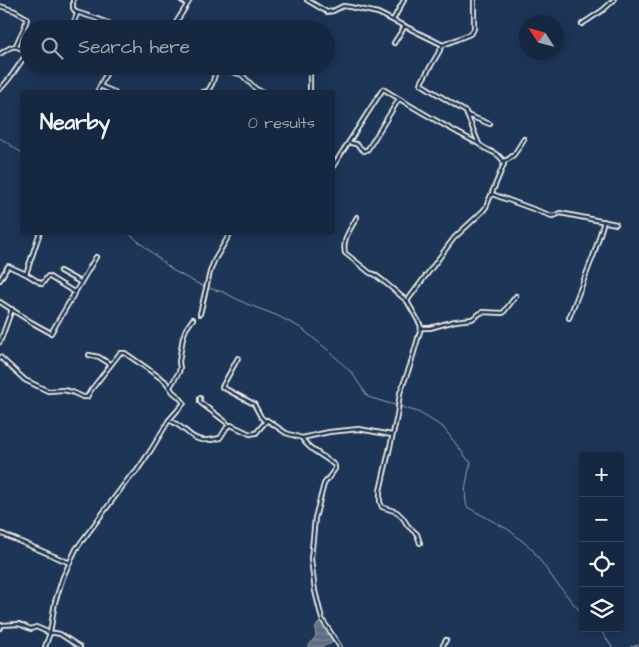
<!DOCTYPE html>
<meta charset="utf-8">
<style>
:root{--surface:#162841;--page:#1f3048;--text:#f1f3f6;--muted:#9ea6b1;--line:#35445a}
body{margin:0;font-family:"Architects Daughter",sans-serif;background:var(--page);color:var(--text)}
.controls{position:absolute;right:15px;bottom:15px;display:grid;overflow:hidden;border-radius:5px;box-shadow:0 2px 12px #0003}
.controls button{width:45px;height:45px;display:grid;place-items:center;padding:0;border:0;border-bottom:1px solid var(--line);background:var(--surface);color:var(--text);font:25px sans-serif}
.compass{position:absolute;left:519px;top:15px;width:45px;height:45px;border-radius:50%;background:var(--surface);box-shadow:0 2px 12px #0003;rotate:306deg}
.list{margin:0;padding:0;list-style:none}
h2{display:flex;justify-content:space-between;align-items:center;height:65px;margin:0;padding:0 20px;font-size:21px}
h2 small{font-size:16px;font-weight:400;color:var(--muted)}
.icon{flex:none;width:28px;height:28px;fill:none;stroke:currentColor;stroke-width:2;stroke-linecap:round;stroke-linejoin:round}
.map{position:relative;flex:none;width:639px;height:647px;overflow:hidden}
.search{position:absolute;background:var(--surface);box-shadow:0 2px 12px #0003;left:20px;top:20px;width:315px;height:55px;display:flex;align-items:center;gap:12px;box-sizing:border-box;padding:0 18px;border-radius:28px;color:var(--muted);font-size:19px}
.panel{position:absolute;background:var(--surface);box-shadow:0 2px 12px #0003;left:20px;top:90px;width:315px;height:145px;border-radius:5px}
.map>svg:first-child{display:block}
.water{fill:url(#water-rules);stroke:#9aa2ab}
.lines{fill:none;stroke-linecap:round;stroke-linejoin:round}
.stream{stroke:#9aa2ab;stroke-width:1}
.street-casing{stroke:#f4f1e8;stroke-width:6}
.street{stroke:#1d3557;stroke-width:2.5}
</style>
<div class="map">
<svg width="639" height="647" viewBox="0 0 639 647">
<defs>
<pattern id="water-rules" width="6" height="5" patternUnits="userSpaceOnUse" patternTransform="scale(1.25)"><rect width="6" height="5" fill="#5e6d82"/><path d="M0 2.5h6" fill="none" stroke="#768294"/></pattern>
</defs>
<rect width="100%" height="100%" fill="#1d3557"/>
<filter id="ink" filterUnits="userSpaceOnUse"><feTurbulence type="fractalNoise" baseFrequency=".02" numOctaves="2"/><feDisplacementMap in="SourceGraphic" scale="10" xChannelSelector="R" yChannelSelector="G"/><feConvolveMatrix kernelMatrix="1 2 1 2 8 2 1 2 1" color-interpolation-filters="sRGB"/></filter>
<g filter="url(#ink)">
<path class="water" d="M320 622C323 630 329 634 333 642 326 647 317 647 308 647L316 636C315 630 315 626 320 622Z"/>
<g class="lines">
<g class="stream">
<path d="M0 138 22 153"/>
<path d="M127 232 174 271 204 287 223 292 247 304 276 315 301 328 328 350 352 373 368 397 418 412 443 427 468 460 471 462C467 478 463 491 467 507L509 530 532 549 555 581 578 609 583 612"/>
<path d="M599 628 612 647"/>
<path d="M630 647 639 645"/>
</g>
<defs>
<g id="street">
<path d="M181 0 187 4"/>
<path d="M307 0 327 12 333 11 343 6 350 7 378 13 443 45"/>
<path d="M0 6 15 11 27 18C26 27 19 37 16 46"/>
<path d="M76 12 95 18 124 29"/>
<path d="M393 20 404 0"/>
<path d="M582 24 603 10 614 0"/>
<path d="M310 27V29"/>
<path d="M71 29 77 14 73 8V0"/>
<path d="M172 29 190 0"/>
<path d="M394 43 405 26"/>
<path d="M0 54C14 45 12 44 28 52"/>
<path d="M212 66 242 75 256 89 263 92"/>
<path d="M310 66V92"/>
<path d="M100 86 114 92"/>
<path d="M0 89C12 78 19 63 29 51"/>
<path d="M97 92 110 66"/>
<path d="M202 92 208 91 212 84 217 68"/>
<path d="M467 115 490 124"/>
<path d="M351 143 356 144 364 151 368 149 399 99"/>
<path d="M504 161C515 158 518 147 524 139"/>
<path d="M332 168 383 89C414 108 446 127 479 144"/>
<path d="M492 194 552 216 556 215 560 213 616 224"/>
<path d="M357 217C350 230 342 239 345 253L359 264 370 273 374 274 382 280 407 301 420 324 421 328 410 366 400 393 397 416 380 491V502L382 507 397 512 403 518 408 526 417 534 420 543"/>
<path d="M60 271 80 282"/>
<path d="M26 274 40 232"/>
<path d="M0 280 8 266 26 274 42 284 48 276 74 292"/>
<path d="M407 301 454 238 483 211 486 207 504 164C501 152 487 152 479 144L466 112 421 84 422 81 443 45 470 34 473 31 474 28V0"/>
<path d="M0 302 31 322 51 333 96 257"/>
<path d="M200 314 210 272 214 261 231 232"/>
<path d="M569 318 594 254 604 221"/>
<path d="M421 328H430L455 321 472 319 482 312 503 313 516 296"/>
<path d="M0 342 12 309"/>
<path d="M89 355 99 357 110 364"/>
<path d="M0 357 25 380 48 391 64 390 72 392 83 397H87L91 390 120 353H125L165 381 173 392 179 397 184 403 169 420"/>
<path d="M238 358 222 387 254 404 261 417 266 422"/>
<path d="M170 387 179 372 180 368 179 362 183 337 186 329 193 319"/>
<path d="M200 398V402L201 403 226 422 229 426"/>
<path d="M302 438C309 451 326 456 335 466V469L324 484 315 518 311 559 315 591 322 619 340 647"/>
<path d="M0 533 70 563"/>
<path d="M0 628 2 625 19 624 31 629 36 627 50 633H55L60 634 80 647"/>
<path d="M45 647 50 633 55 602 63 577 76 549 129 478 136 472 151 450 169 420C192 430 189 446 220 438L227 427 231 425 250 434 256 433 267 420 286 433 302 438 329 432 359 429 392 435"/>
<path d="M442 647 446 640"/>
</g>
</defs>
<use href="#street" class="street-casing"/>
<use href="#street" class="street"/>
</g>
</g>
</svg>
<div class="controls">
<button>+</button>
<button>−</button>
<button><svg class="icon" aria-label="locate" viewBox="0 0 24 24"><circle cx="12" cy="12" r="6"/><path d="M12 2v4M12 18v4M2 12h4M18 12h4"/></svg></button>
<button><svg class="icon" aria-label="layers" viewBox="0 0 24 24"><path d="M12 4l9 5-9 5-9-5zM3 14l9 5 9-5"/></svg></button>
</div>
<svg class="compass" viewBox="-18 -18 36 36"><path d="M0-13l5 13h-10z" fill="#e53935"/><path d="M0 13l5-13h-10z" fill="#9ea6b1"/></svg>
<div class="search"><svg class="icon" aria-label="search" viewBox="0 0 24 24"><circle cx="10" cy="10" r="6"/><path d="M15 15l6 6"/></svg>Search here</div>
<section class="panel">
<h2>Nearby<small>0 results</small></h2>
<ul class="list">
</ul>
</section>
</div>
